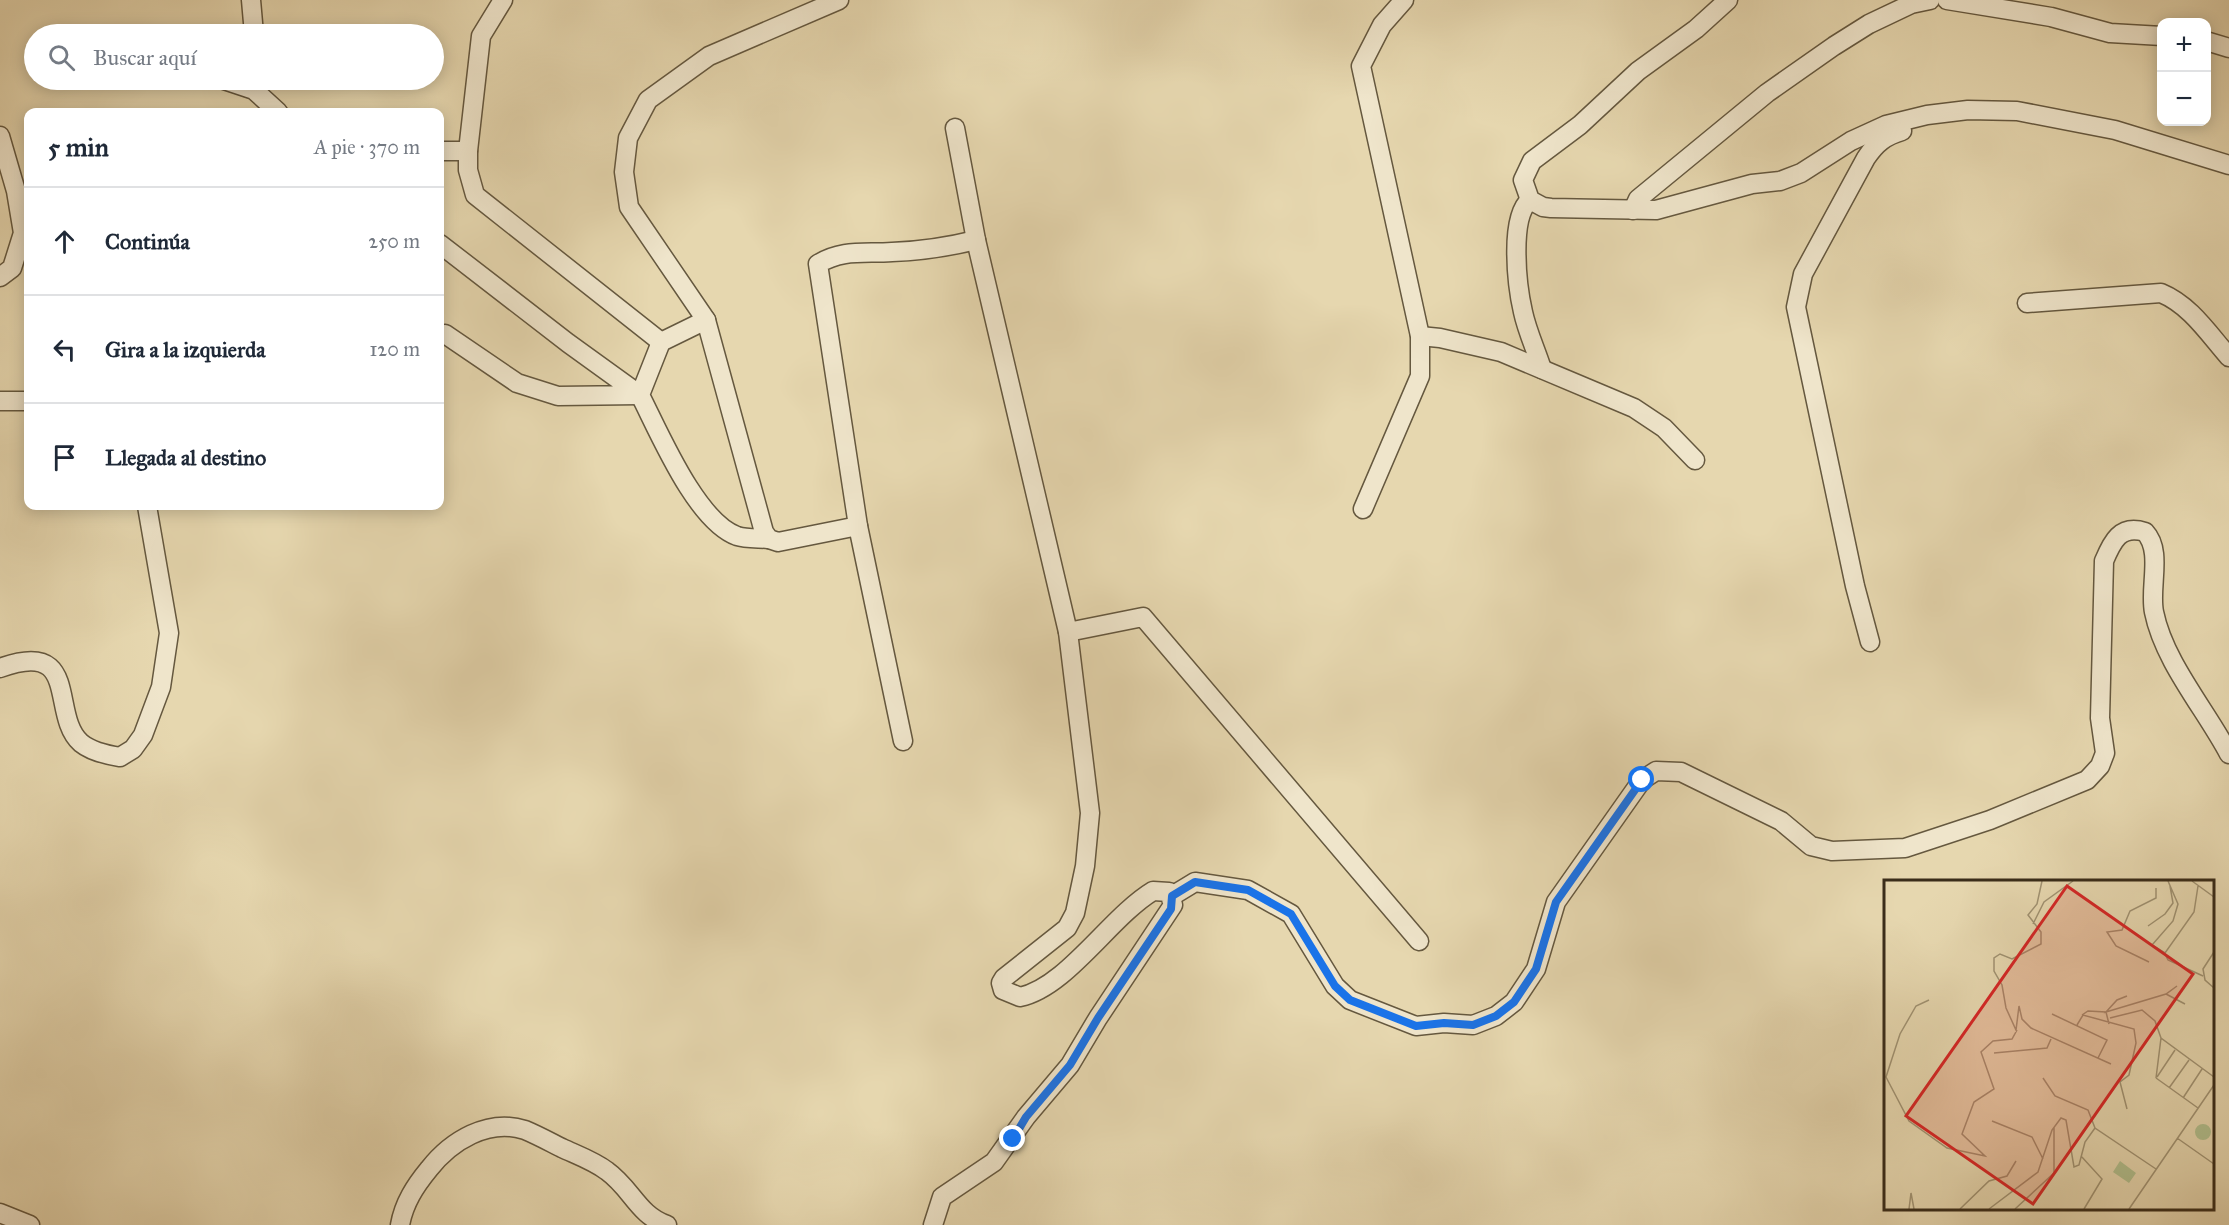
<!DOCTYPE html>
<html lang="es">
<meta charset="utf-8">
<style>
:root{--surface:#fff;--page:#f6f6f7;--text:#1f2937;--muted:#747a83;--line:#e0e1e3}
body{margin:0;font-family:"IM FELL Great Primer",serif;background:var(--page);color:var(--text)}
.controls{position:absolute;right:18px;top:18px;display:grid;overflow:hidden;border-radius:12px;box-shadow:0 3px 15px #0003}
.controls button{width:54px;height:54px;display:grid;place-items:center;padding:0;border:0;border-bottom:2px solid var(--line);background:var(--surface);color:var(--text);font:30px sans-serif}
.stop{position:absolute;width:18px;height:18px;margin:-14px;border:4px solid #1a73e8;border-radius:50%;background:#fff}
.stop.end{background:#1a73e8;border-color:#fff;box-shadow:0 2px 6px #0008}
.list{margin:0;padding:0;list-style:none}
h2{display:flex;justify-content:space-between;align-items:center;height:78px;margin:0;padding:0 24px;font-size:26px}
h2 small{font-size:20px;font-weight:400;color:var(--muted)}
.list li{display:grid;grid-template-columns:39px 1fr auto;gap:18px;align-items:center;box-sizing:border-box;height:108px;padding:0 24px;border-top:2px solid var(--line)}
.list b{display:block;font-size:22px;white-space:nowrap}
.list em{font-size:20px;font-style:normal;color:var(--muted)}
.icon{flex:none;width:33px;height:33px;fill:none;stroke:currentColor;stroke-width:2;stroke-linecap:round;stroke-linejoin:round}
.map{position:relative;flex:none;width:2229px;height:1225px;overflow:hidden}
.search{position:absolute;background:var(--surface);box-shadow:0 3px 15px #0003;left:24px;top:24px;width:420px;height:66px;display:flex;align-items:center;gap:15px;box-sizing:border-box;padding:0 21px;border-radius:33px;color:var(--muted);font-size:22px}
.panel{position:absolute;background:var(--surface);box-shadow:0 3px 15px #0003;left:24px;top:108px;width:420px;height:402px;border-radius:12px}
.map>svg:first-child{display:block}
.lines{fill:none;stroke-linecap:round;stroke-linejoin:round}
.minor-casing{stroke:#65583f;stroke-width:21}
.minor{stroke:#efe5cb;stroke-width:18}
.route{stroke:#1a73e8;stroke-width:8}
.inset-road{fill:none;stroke:#a19373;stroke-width:1.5}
.view{fill:#d62828;fill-opacity:0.15;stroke:#d62828;stroke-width:3}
.inset-edge{fill:none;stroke:#3a2d1a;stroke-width:3}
</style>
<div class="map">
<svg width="2229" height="1225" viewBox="0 0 2229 1225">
<rect width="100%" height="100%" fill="#e6d7af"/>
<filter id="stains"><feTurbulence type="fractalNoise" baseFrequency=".00333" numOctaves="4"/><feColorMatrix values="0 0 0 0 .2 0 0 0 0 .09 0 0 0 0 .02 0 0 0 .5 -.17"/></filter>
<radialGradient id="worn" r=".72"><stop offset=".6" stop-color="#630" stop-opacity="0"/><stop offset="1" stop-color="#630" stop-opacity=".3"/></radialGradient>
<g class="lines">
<defs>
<g id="minor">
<path d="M251 0 254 34"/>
<path d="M503 0 481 36 468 151V170L475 195 661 342"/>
<path d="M839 0 709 56 648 100 628 138 624 172 629 207 706 320 764 532 769 539 778 542 858 526"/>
<path d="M1728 0 1696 29 1638 71 1580 125 1532 161 1523 180 1530 200 1543 207 1551 208 1656 210 1752 184 1780 181 1801 173 1851 141 1886 125 1927 115 1968 110 2017 111 2115 130 2229 165"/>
<path d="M1947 0 2051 17 2110 33 2162 36"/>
<path d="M2206 41 2229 48"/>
<path d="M224 80 254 90 278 112"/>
<path d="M0 136 16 191 23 233 12 268 0 277"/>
<path d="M440 151H468"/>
<path d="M1530 200C1509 217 1517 286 1523 312 1527 331 1536 350 1542 369"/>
<path d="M1633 210 1638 199 1767 93 1834 46 1869 24 1911 4 1930 0"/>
<path d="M440 244 568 343 640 395 558 396 517 383 445 334"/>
<path d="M2027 303 2161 293C2190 305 2208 333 2229 357"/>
<path d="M706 320 661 342 640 395C659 432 696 521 737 536 746 539 759 538 769 539"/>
<path d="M1420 336 1440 338 1501 352 1634 408 1664 428 1695 460"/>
<path d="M0 401H28"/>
<path d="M1363 509 1420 376V336L1361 66 1382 25 1404 0"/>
<path d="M1068 632 1143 617 1419 941"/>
<path d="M1870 642 1855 586 1796 307 1803 274 1866 158C1876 143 1885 136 1902 131"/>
<path d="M0 668C82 638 49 715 81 743 92 752 107 755 120 757L133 749 143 735 161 687 169 633 147 506"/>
<path d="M903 741 858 526 818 264C843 249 864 254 892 252 920 251 948 247 976 240"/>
<path d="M1172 896 1195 882 1248 890 1291 914 1335 986 1350 1000 1416 1026 1444 1023 1473 1025 1496 1016 1514 1002 1536 969 1556 902 1642 780 1656 771 1681 772 1781 821 1811 846 1832 851 1905 848 1990 820 2087 780 2100 766 2105 753 2100 718 2104 561C2112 542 2120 524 2145 532 2163 551 2149 587 2154 612 2164 662 2206 710 2229 754"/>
<path d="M0 1213 30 1225"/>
<path d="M400 1225C404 1203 415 1186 429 1169 451 1141 488 1118 525 1130 537 1135 550 1142 562 1148 577 1155 594 1161 607 1171 632 1189 638 1215 667 1225"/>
<path d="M933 1225 942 1197 994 1162 1026 1117 1070 1065 1098 1018 1173 905 1169 892 1153 891C1110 917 1067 987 1020 997L1003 990 1001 983 1004 978 1067 928 1075 913 1085 866 1090 813 1068 632 976 240 955 128"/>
</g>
</defs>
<use href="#minor" class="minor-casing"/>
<use href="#minor" class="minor"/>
</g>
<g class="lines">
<path class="route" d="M1013 1139 1026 1117 1070 1065 1098 1018 1171 909 1172 896 1195 882 1248 890 1291 914 1335 986 1350 1000 1416 1026 1444 1023 1473 1025 1496 1016 1514 1002 1536 969 1556 902 1642 780"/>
</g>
<g transform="translate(1884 880)">
<rect width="330" height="330" fill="#e6d7af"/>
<path d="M311 252a8 8 0 1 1 16 0a8 8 0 1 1-16 0ZM236 281 252 293 245 303 229 292Z" fill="#b1bf8e"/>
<path class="inset-road" d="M158 1 153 24 144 35 157 52V64L128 79 116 74 110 78V91L118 105 122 128 132 150 135 126 138 139 147 148 227 184M284 1 294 24 289 41 268 65 281 73 310 32 314 6M308 1 330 17M149 44 160 22 189 1M264 46 281 34 289 23 286 6M330 72 319 89 321 100 330 108M281 74 284 80 319 96M265 82 232 66 223 52 238 50 246 31 272 18V8M282 114 301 124M243 116 233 120 222 132 282 114 293 106M45 120 32 126 16 154 2 197 25 241 63 268 101 276 78 254 90 222 110 209 97 172 109 161 128 159 133 150M168 134 223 160 214 178M198 135 204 131 222 132 225 144M226 138 258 130 271 141 277 158 330 197M193 145 199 135 250 149 252 163 245 195 236 202 243 229M110 173 163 168 167 159M273 197 291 170M159 198 171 216 204 230 211 248 272 289M272 198 314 228M272 198 277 158M285 208 305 180M299 218 318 189M108 241 148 257 159 279M293 258 330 284M197 276 218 299 200 329M25 329 27 313 30 329M76 329 105 301 123 296 132 281M105 329 154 292 168 250 177 238 182 240 190 287 195 285 201 262 211 248M131 329 170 293V247M245 329 330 205"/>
<path class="view" d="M183 6 309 94 149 324 22 236Z"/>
<rect width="330" height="330" class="inset-edge"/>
</g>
<rect width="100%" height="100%" filter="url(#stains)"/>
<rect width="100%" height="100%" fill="url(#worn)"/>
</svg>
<div class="controls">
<button>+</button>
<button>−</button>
</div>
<div class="stop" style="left:1642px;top:780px"></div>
<div class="stop end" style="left:1013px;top:1139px"></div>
<div class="search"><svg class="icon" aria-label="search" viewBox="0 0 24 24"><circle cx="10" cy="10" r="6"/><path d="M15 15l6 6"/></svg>Buscar aquí</div>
<section class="panel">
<h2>5 min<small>A pie · 370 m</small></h2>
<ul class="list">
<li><svg class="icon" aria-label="ahead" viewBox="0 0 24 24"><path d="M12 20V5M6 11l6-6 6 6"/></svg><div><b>Continúa</b></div><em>250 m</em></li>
<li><svg class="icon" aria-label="left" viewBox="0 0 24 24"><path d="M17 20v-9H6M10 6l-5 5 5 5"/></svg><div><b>Gira a la izquierda</b></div><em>120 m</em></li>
<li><svg class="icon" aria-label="arrive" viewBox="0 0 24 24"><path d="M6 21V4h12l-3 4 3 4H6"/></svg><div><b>Llegada al destino</b></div></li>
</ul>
</section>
</div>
